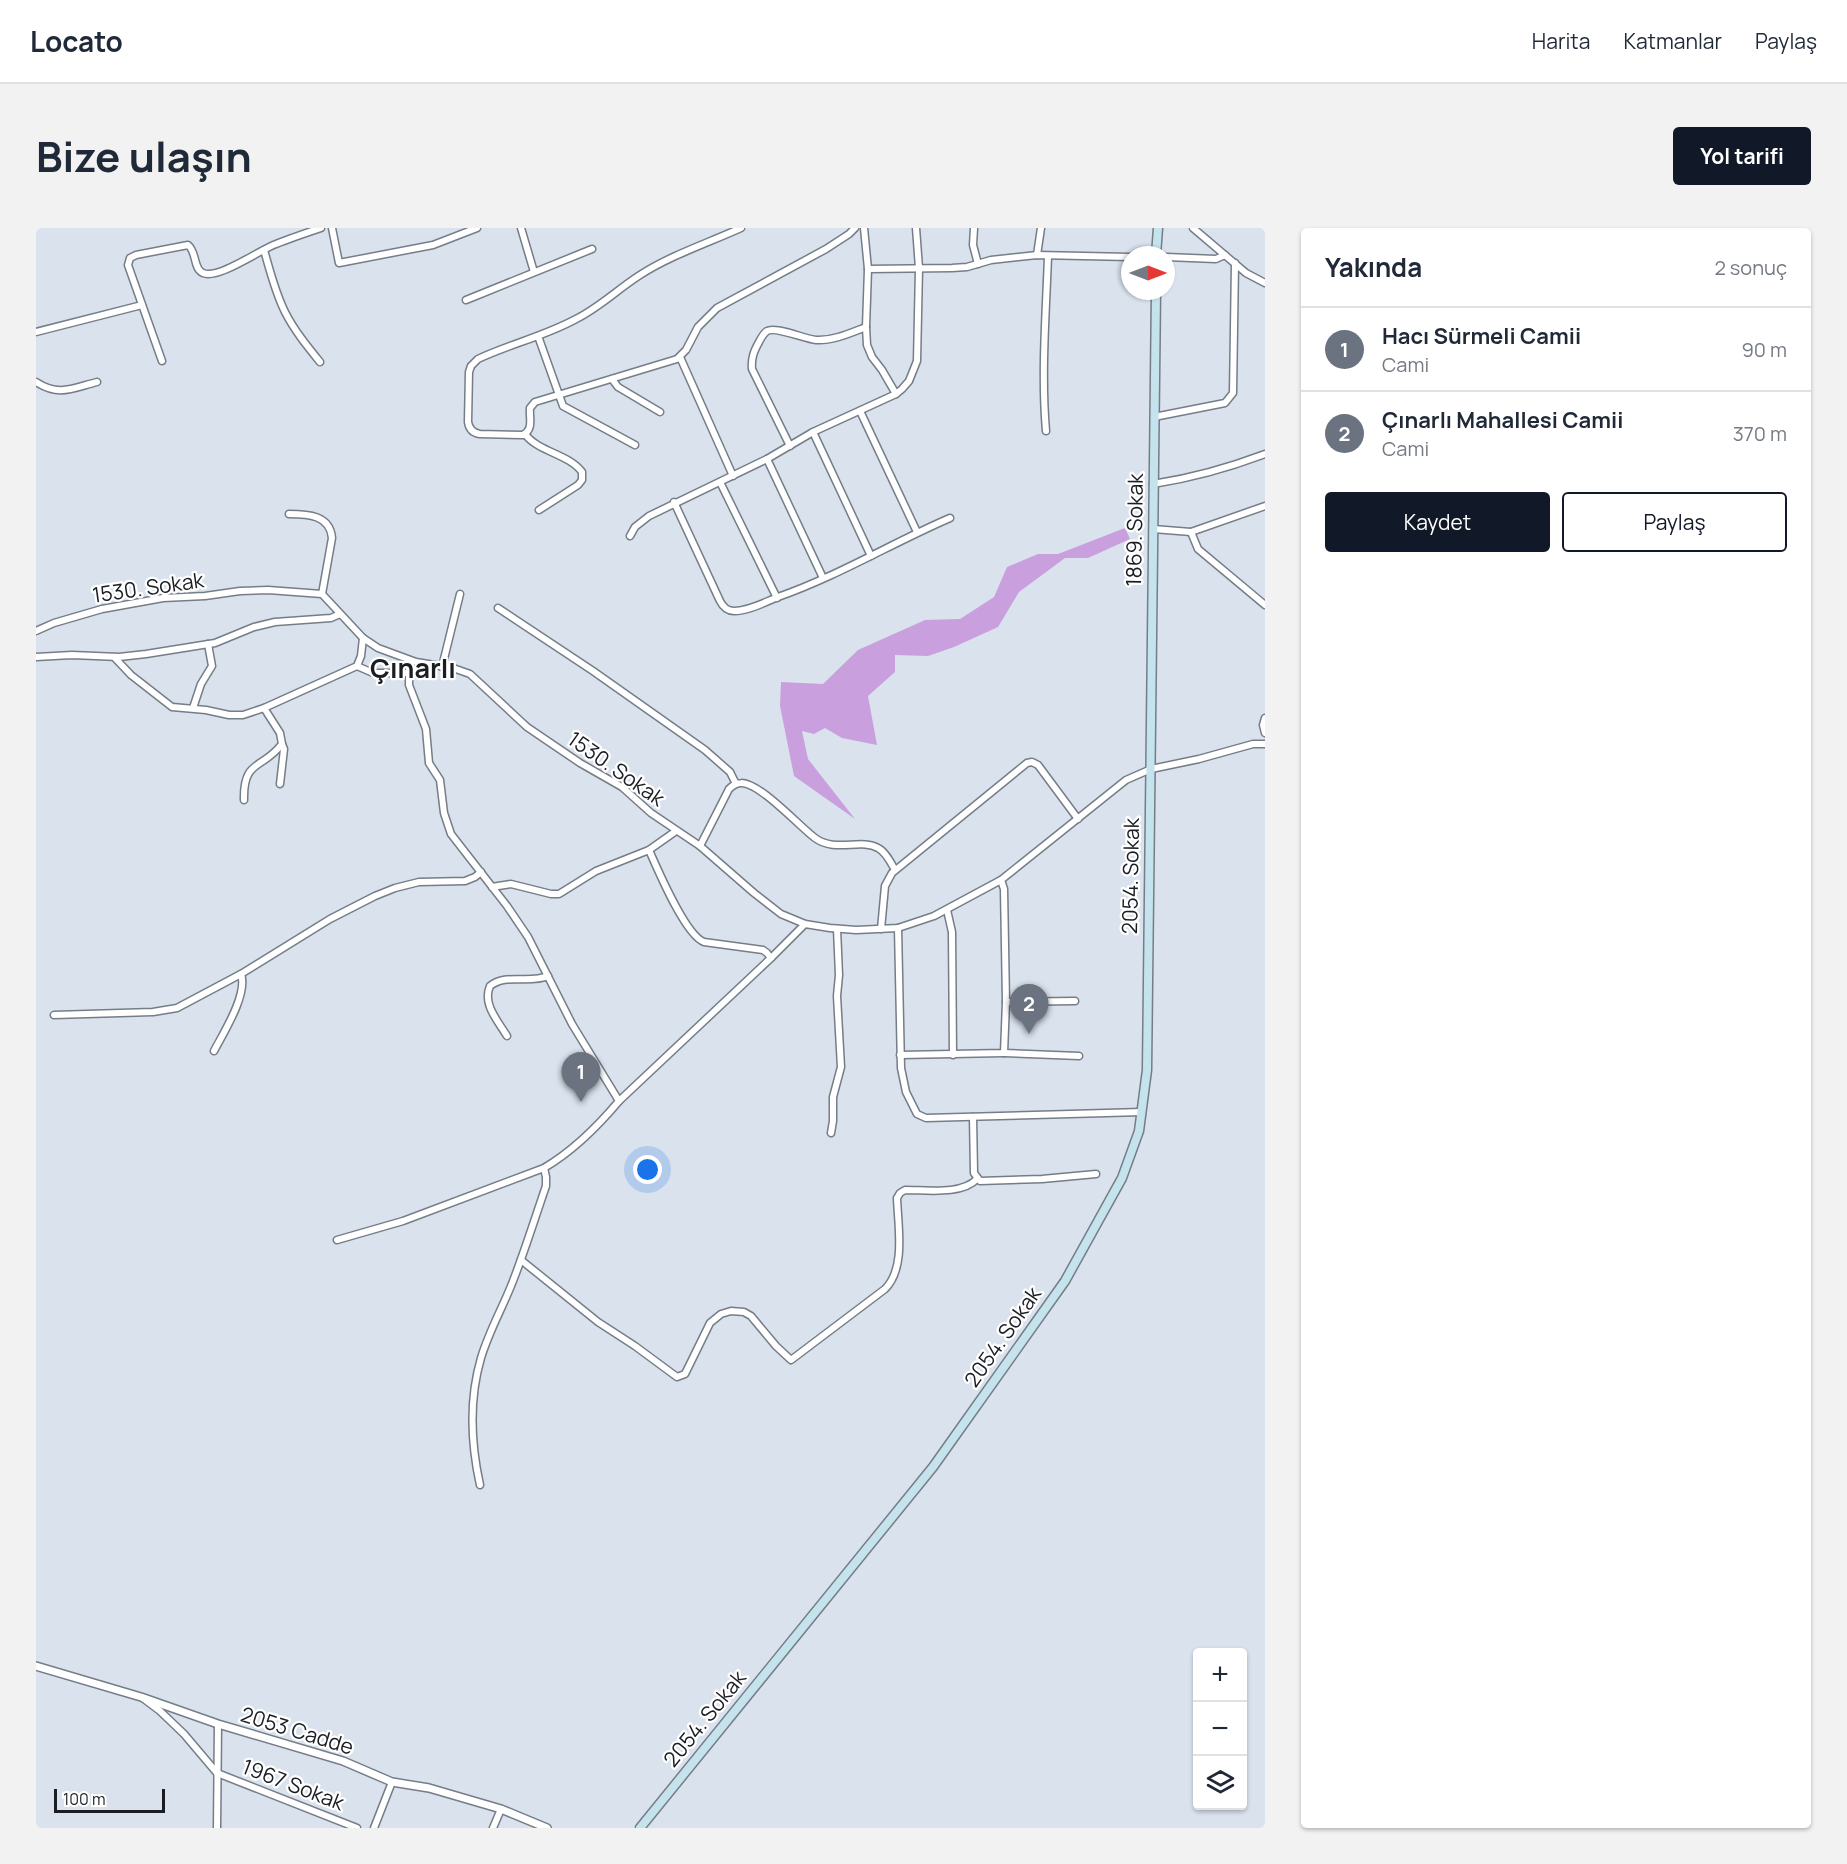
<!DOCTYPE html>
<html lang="tr">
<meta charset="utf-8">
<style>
:root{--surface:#fff;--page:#f2f2f3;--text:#1f2937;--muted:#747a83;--line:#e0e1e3;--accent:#111827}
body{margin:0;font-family:Manrope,sans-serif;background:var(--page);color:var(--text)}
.controls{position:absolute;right:18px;bottom:18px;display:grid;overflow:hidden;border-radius:6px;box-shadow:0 2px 4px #0004}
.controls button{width:54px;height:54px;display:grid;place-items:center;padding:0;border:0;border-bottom:2px solid var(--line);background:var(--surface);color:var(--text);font:30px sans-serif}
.compass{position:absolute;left:1085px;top:18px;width:54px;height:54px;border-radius:50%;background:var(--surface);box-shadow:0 2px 4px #0004;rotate:90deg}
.scale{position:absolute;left:18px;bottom:15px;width:111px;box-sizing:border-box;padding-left:6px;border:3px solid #1a1d21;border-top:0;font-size:16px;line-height:21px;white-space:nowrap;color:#1a1d21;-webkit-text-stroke:4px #fff;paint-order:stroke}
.you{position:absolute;left:612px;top:942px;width:21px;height:21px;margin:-15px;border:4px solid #fff;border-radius:50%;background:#1a73e8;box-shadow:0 0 0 9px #1a73e833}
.badge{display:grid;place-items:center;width:39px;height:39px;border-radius:50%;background:var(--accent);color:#fff;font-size:20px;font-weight:700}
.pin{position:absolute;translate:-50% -50px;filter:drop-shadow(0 2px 3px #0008)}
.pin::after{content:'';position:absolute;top:32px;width:21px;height:18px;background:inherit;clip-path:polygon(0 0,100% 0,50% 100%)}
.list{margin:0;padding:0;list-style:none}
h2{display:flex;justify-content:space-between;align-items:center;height:78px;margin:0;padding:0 24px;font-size:26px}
h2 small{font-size:20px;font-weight:400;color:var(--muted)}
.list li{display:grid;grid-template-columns:39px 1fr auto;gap:18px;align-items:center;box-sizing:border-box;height:84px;padding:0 24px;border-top:2px solid var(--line)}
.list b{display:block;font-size:22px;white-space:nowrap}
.list p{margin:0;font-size:20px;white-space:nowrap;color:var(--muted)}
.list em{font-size:20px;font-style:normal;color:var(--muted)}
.actions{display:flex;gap:12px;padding:18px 24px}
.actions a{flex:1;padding:14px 0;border:2px solid var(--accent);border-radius:6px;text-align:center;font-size:21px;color:var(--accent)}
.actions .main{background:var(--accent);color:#fff}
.icon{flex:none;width:33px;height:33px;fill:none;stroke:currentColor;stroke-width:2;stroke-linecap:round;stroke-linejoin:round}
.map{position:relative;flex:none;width:1229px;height:1600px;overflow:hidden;border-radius:6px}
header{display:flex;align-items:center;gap:36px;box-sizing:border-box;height:84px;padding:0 30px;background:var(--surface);border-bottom:2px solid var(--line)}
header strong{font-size:28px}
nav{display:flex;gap:33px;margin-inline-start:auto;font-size:21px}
.intro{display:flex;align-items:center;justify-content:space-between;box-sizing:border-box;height:144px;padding:0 36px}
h1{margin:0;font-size:42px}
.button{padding:15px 27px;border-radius:6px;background:var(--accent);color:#fff;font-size:21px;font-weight:700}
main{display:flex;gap:36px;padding:0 36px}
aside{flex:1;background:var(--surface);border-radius:6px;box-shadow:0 2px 4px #0004}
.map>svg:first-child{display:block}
.green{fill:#c9a0dd}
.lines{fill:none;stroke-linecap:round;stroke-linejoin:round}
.minor-casing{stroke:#757d87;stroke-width:9}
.tertiary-casing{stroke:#757d87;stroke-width:10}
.secondary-casing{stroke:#757d87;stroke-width:11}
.minor{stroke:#fff;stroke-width:6}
.tertiary{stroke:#fff;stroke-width:7}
.secondary{stroke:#c4e3ec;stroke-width:8}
.labels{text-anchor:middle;stroke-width:4.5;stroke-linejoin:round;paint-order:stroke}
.street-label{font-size:21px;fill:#1a1d21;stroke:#fff}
.district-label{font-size:27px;font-weight:bold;fill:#1a1d21;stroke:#fff}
</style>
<header>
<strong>Locato</strong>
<nav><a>Harita</a><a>Katmanlar</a><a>Paylaş</a></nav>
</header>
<div class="intro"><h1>Bize ulaşın</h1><a class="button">Yol tarifi</a></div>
<main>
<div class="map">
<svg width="1229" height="1600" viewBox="0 0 1229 1600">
<rect width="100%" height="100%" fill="#d9e2ed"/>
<path class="green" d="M1089 300 1094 311 1052 330H1029L983 364 962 399 918 419 892 428 859 427V444L832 468 841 517 806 510 789 500 778 506 766 503 772 531 819 591 758 548 744 478 745 454 787 456 822 422 889 392 924 391 958 369 971 339 1002 326H1022Z"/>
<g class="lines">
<defs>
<g id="minor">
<path d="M296 0 303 35 397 17 441 0"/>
<path d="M485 0 498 44"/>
<path d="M705 0C672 15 635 27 604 47 582 61 564 79 540 91 509 108 474 116 442 131L435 138 433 144 432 194C433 201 437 205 444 206L487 207C498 201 493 190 494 180L499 174 641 131 650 122 662 99 681 80 790 21 813 6 819 0"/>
<path d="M828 0 832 41 830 99 831 117 836 129 846 142 860 166"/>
<path d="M938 0 937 17 942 36"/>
<path d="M1157 0 1210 45 1229 55"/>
<path d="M228 22C234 43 239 64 249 84 258 102 271 118 284 134"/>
<path d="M1001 27 1005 0"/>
<path d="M1130 29 1180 31 1189 27"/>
<path d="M832 41 916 40 931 39 955 32 1001 27 1094 29"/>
<path d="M430 72 556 21"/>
<path d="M0 104 106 77"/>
<path d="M502 108 527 178 599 217"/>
<path d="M644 129 697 248"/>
<path d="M126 133 92 37 94 30 100 27 152 17C161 24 157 41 167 45 182 52 225 21 240 16 255 10 270 5 285 0"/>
<path d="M576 151 582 159 624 184"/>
<path d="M0 154C23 169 37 160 61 154"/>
<path d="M824 183 881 304"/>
<path d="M1118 189 1189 175 1197 165 1199 35"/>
<path d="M1010 203C1005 145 1010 86 1012 28"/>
<path d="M777 204 835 328"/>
<path d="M489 206C502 224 533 226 546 244V252L542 257 503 282"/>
<path d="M754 218 716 141C715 130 718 123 723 114 725 110 727 106 731 103 739 98 769 111 780 112 797 113 814 105 830 99"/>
<path d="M731 231 787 350"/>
<path d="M684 254 741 370"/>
<path d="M1117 256C1156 250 1192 240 1229 226"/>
<path d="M638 274 684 373C687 379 691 383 698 383 713 383 729 374 742 369 802 348 856 315 914 290"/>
<path d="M253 286C272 286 294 287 296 310L286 366"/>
<path d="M1117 301 1155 304 1229 278"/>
<path d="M1155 304 1162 321 1229 377"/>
<path d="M594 308 599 299 613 288 731 231 777 204 860 166 866 161 873 153 881 133 883 40 880 0"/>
<path d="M462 380 557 443 669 522 694 544 700 556"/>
<path d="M0 403 18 395 66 381 127 370 169 368 204 363 232 362 286 366 327 410 342 420 380 434 417 440 434 446 491 499 544 535 586 559 615 585 664 618 718 665 745 686 769 696 794 700 820 702 862 700 898 688 965 652 1090 552 1115 541 1163 531 1217 516H1229"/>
<path d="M0 429 36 427 83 429 110 426 179 415 218 399 239 394 295 390 304 386"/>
<path d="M78 429 95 447 136 479 170 482 193 487H207L228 480 321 438 325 428 327 410"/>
<path d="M321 438 337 445H373"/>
<path d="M406 439 424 366"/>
<path d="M157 480 165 456 176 438 172 416"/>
<path d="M1229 490 1227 497 1229 505"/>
<path d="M244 556 248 521 246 516"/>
<path d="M208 572C207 531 226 542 246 516L244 505 228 480"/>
<path d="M664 618 693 561C696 558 700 555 705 555 723 554 763 598 779 610 799 625 825 610 842 620 850 624 855 635 859 642"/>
<path d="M613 622C622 642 649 707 668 714L727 722 731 725 735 730"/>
<path d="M456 659 475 656 515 666H523L560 643 613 622 640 603"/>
<path d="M911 682 916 704 917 827"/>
<path d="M862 700 865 840 870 864 881 886 890 890 1106 884"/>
<path d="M845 701 849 658 856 645 991 535 996 534 1002 537 1042 591"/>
<path d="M970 774 1039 773"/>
<path d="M18 787 117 784 141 780 205 746 294 691 339 668 359 660 383 654 429 653 439 649 445 644"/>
<path d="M471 808C462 793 446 776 454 758 470 745 493 756 512 748"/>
<path d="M178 823C188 804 212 766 205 746"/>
<path d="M968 825 1043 828"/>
<path d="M864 827 968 825 970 774 968 661 965 652"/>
<path d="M583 873 735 730 769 696"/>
<path d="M937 889 938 945 944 953 1006 951 1060 946"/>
<path d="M795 905 797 893V869L805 839 801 768 803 747 801 701"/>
<path d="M301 1012 367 993 508 940C537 923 562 898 583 873L536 796 492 709 471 678 415 606 408 585 404 552 393 535 390 501 373 457V432"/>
<path d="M485 1032 562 1094 599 1118 641 1149 649 1146 674 1095 685 1086 695 1083 708 1084 715 1088 740 1118 755 1132 849 1061C870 1040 862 999 861 970L864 965 869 962C891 962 926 967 941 951"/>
<path d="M444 1257C435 1216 433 1171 445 1130 453 1103 467 1079 477 1053 489 1022 499 990 510 958V949L508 940"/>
<path d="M108 1471 124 1483 148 1506 181 1545 321 1600"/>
<path d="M181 1600 182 1496"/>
<path d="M338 1600 356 1554"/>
<path d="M457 1600 465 1581"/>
</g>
<path id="tertiary" d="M0 1438 105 1469 182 1496 307 1533 356 1554 393 1560 465 1581 511 1600"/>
<g id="secondary">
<path d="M1120 27 1122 0"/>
<path d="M604 1600 897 1239 1029 1053 1086 950 1103 903 1111 842 1120 63"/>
</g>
</defs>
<use href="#minor" class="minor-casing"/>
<use href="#tertiary" class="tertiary-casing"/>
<use href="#secondary" class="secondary-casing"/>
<use href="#minor" class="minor"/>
<use href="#tertiary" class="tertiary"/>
<use href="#secondary" class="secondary"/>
</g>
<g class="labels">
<g class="street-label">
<text transform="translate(1099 302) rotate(-89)" y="7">1869. Sokak</text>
<text transform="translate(112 360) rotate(-8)" y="7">1530. Sokak</text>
<text transform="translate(580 541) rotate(35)" y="7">1530. Sokak</text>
<text transform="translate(1095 648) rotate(-89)" y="7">2054. Sokak</text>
<text transform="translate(967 1109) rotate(-55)" y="7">2054. Sokak</text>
<text transform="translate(669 1491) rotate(-51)" y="7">2054. Sokak</text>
<text transform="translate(261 1503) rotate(17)" y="7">2053 Cadde</text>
<text transform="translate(257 1557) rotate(21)" y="7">1967 Sokak</text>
</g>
<g class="district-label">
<text x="377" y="450">Çınarlı</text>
</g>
</g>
</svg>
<div class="controls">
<button>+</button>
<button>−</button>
<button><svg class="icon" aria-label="layers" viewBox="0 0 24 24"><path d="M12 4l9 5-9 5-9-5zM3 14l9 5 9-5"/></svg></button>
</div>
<svg class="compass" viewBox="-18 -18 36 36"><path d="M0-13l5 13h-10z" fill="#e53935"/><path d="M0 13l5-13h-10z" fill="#747a83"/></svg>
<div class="scale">100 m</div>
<div class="you"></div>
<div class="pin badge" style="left:545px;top:874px;background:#6b7280">1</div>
<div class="pin badge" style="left:993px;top:806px;background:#6b7280">2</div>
</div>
<aside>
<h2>Yakında<small>2 sonuç</small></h2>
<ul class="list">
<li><span class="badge" style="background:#6b7280">1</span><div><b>Hacı Sürmeli Camii</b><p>Cami</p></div><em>90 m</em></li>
<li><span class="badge" style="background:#6b7280">2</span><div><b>Çınarlı Mahallesi Camii</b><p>Cami</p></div><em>370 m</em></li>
</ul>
<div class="actions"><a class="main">Kaydet</a><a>Paylaş</a></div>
</aside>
</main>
